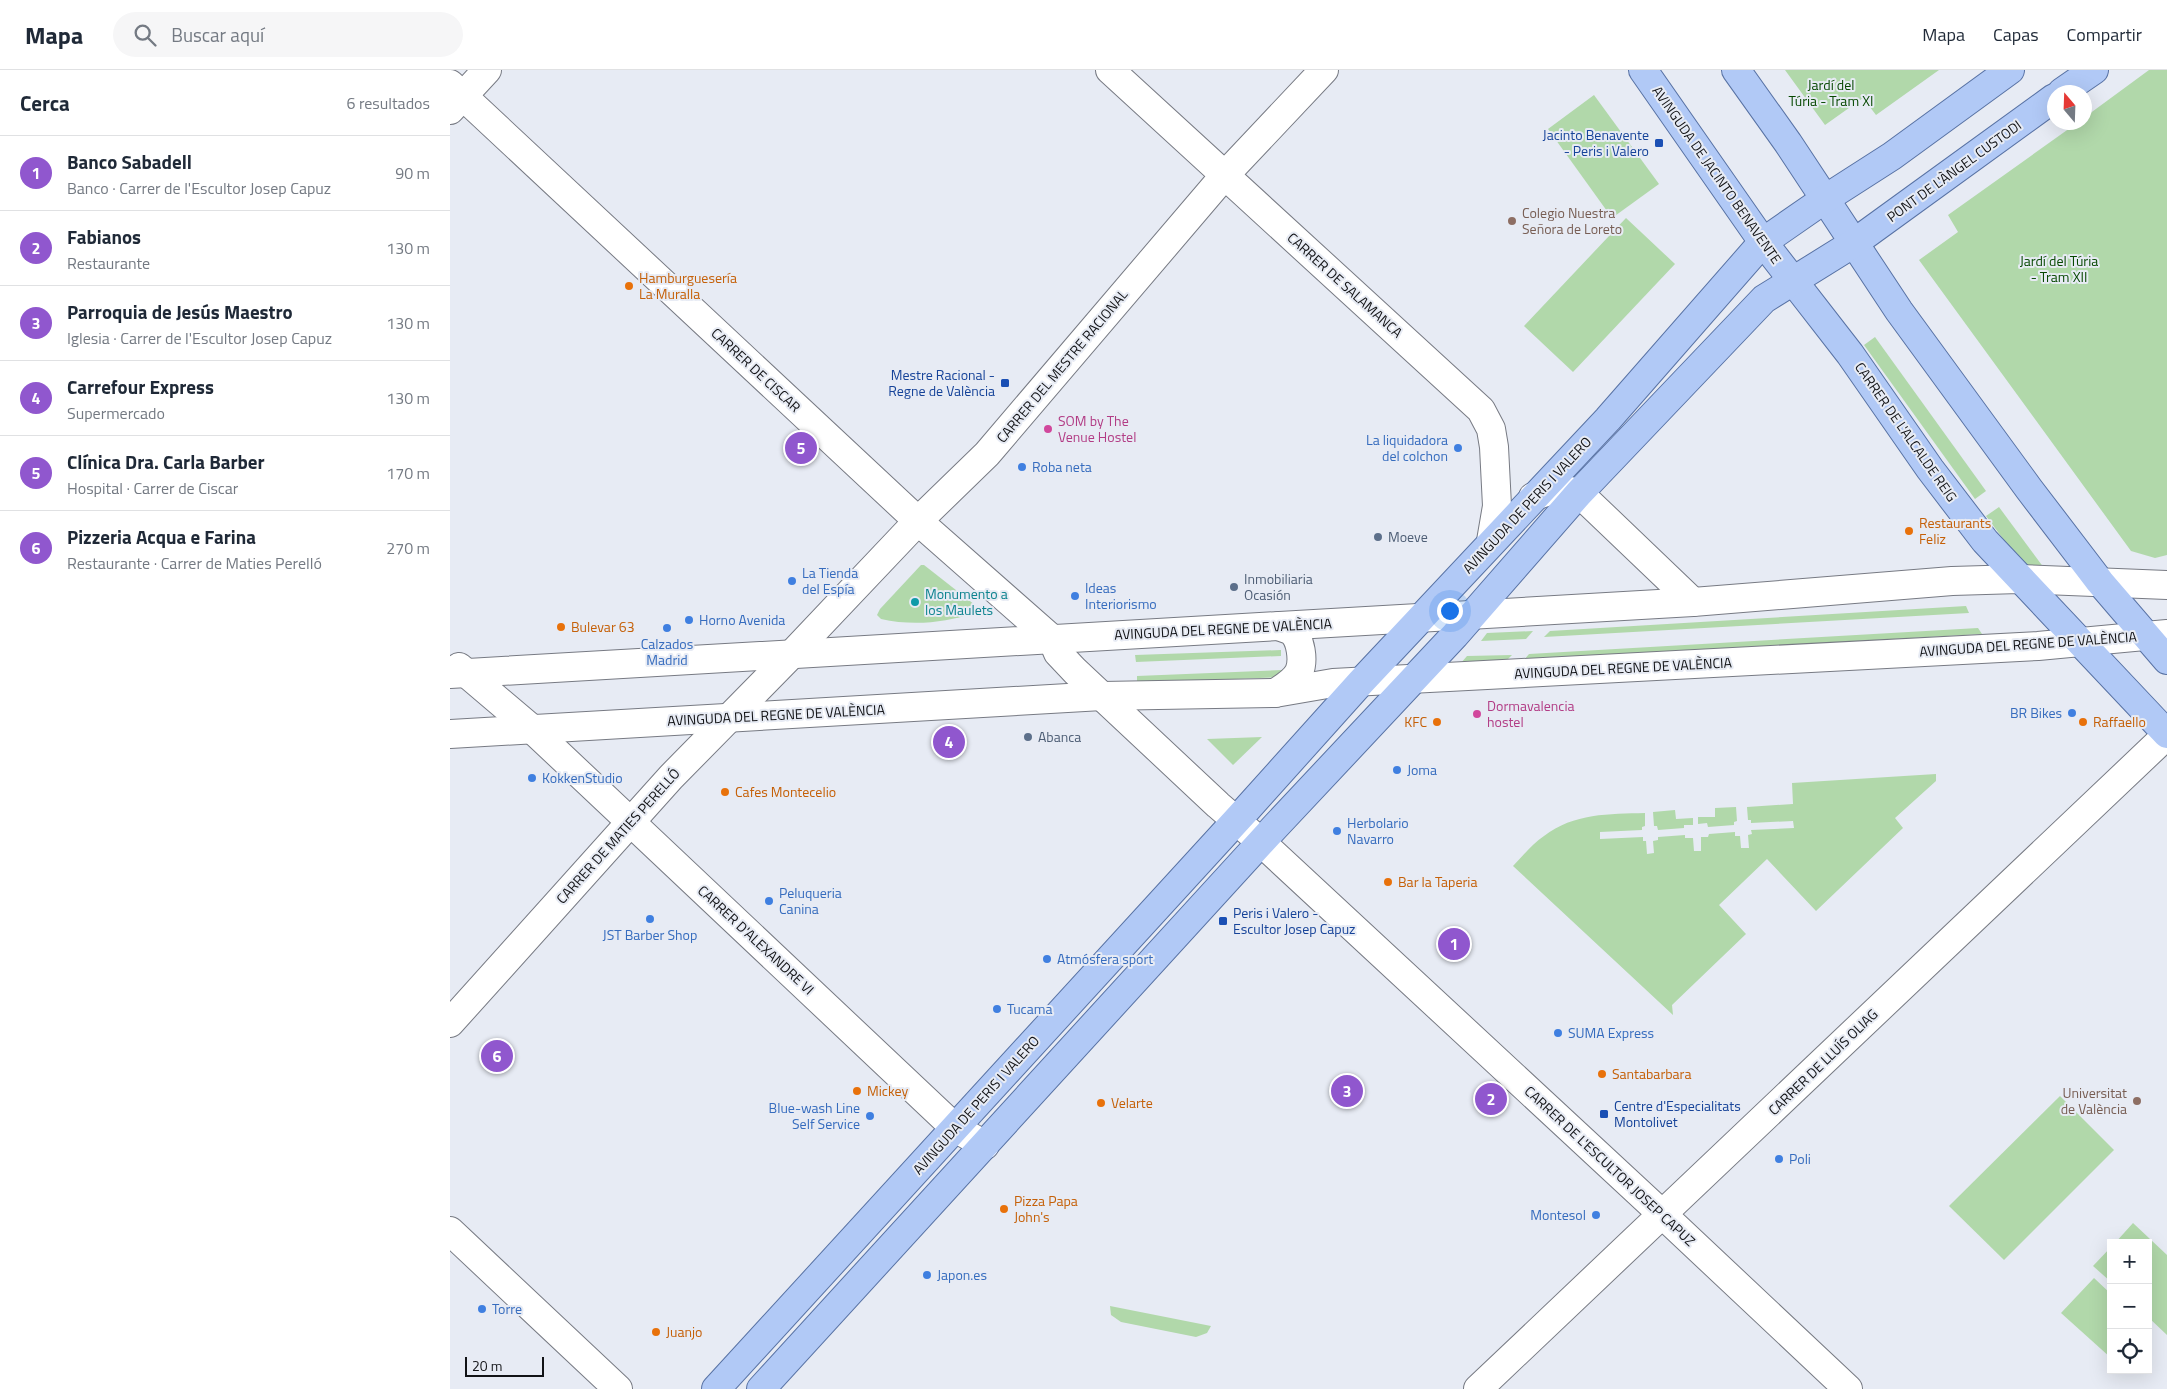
<!DOCTYPE html>
<html lang="es">
<meta charset="utf-8">
<style>
:root{--surface:#fff;--page:#f6f6f7;--text:#1f2937;--muted:#747a83;--line:#e0e1e3;--accent:#9057ce}
body{margin:0;font-family:"Titillium Web",sans-serif;background:var(--page);color:var(--text)}
.controls{position:absolute;right:15px;bottom:15px;display:grid;overflow:hidden;border-radius:0px;box-shadow:0 5px 20px #0002}
.controls button{width:45px;height:45px;display:grid;place-items:center;padding:0;border:0;border-bottom:1px solid var(--line);background:var(--surface);color:var(--text);font:25px sans-serif}
.compass{position:absolute;left:1597px;top:15px;width:45px;height:45px;border-radius:50%;background:var(--surface);box-shadow:0 5px 20px #0002;rotate:341deg}
.scale{position:absolute;left:15px;bottom:12px;width:79px;box-sizing:border-box;padding-left:5px;border:2px solid #121316;border-top:0;font-size:14px;line-height:18px;white-space:nowrap;color:#121316;-webkit-text-stroke:4px #e7ebf4;paint-order:stroke}
.you{position:absolute;left:999px;top:540px;width:18px;height:18px;margin:-12px;border:4px solid #fff;border-radius:50%;background:#1a73e8;box-shadow:0 0 0 8px #1a73e833}
.badge{display:grid;place-items:center;width:32px;height:32px;border-radius:50%;background:var(--accent);color:#fff;font-size:16px;font-weight:700}
.pin{position:absolute;translate:-50% -50%;border:2px solid #fff;box-shadow:0 1px 5px #0006}
.list{margin:0;padding:0;list-style:none}
h2{display:flex;justify-content:space-between;align-items:center;height:65px;margin:0;padding:0 20px;font-size:21px}
h2 small{font-size:16px;font-weight:400;color:var(--muted)}
.list li{display:grid;grid-template-columns:32px 1fr auto;gap:15px;align-items:center;box-sizing:border-box;height:75px;padding:0 20px;border-top:1px solid var(--line)}
.list b{display:block;font-size:19px;white-space:nowrap}
.list p{margin:0;font-size:16px;white-space:nowrap;color:var(--muted)}
.list em{font-size:16px;font-style:normal;color:var(--muted)}
.icon{flex:none;width:28px;height:28px;fill:none;stroke:currentColor;stroke-width:2;stroke-linecap:round;stroke-linejoin:round}
.map{position:relative;flex:none;width:1717px;height:1319px;overflow:hidden}
header{display:flex;align-items:center;gap:30px;box-sizing:border-box;height:70px;padding:0 25px;background:var(--surface);border-bottom:1px solid var(--line)}
header strong{font-size:24px}
nav{display:flex;gap:28px;margin-inline-start:auto;font-size:18px}
.search{width:350px;height:45px;background:var(--page);display:flex;align-items:center;gap:12px;box-sizing:border-box;padding:0 18px;border-radius:28px;color:var(--muted);font-size:19px}
main{display:flex}
aside{flex:1;background:var(--surface)}
.map>svg:first-child{display:block}
.green{fill:#b1d8aa}
.lines{fill:none;stroke-linecap:round;stroke-linejoin:round}
.street-casing{stroke:#777a83;stroke-width:30}
.secondary-casing{stroke:#777a83;stroke-width:30}
.primary-casing{stroke:#5872a4;stroke-width:30}
.street{stroke:#fff;stroke-width:28}
.secondary{stroke:#fff;stroke-width:28}
.primary{stroke:#b1c9f6;stroke-width:28}
.transit-dot{fill:#1a4fb4;stroke:#e7ebf4;stroke-width:2}
.education-dot{fill:#8d6e63;stroke:#e7ebf4;stroke-width:2}
.food-dot{fill:#e8710a;stroke:#e7ebf4;stroke-width:2}
.hotel-dot{fill:#d1479c;stroke:#e7ebf4;stroke-width:2}
.shop-dot{fill:#3f7fe0;stroke:#e7ebf4;stroke-width:2}
.service-dot{fill:#5c6f8a;stroke:#e7ebf4;stroke-width:2}
.culture-dot{fill:#0f9aa8;stroke:#e7ebf4;stroke-width:2}
.labels{text-anchor:middle;stroke-width:4;stroke-linejoin:round;paint-order:stroke}
.park-label{font-size:14px;fill:#064800;stroke:#e7ebf4}
.transit-label{font-size:14px;fill:#164399;stroke:#e7ebf4;text-anchor:end}
.street-label{font-size:14px;fill:#121316;stroke:#e7ebf4}
.education-label{font-size:14px;fill:#785e54;stroke:#e7ebf4;text-anchor:start}
.food-label{font-size:14px;fill:#c56008;stroke:#e7ebf4;text-anchor:start}
.hotel-label{font-size:14px;fill:#b23c85;stroke:#e7ebf4;text-anchor:start}
.shop-label{font-size:14px;fill:#366cbe;stroke:#e7ebf4;text-anchor:start}
.service-label{font-size:14px;fill:#4e5e75;stroke:#e7ebf4;text-anchor:start}
.culture-label{font-size:14px;fill:#0d838f;stroke:#e7ebf4;text-anchor:start}
</style>
<header>
<strong>Mapa</strong>
<div class="search"><svg class="icon" aria-label="search" viewBox="0 0 24 24"><circle cx="10" cy="10" r="6"/><path d="M15 15l6 6"/></svg>Buscar aquí</div>
<nav><a>Mapa</a><a>Capas</a><a>Compartir</a></nav>
</header>
<main>
<aside>
<h2>Cerca<small>6 resultados</small></h2>
<ul class="list">
<li><span class="badge">1</span><div><b>Banco Sabadell</b><p>Banco · Carrer de l'Escultor Josep Capuz</p></div><em>90 m</em></li>
<li><span class="badge">2</span><div><b>Fabianos</b><p>Restaurante</p></div><em>130 m</em></li>
<li><span class="badge">3</span><div><b>Parroquia de Jesús Maestro</b><p>Iglesia · Carrer de l'Escultor Josep Capuz</p></div><em>130 m</em></li>
<li><span class="badge">4</span><div><b>Carrefour Express</b><p>Supermercado</p></div><em>130 m</em></li>
<li><span class="badge">5</span><div><b>Clínica Dra. Carla Barber</b><p>Hospital · Carrer de Ciscar</p></div><em>170 m</em></li>
<li><span class="badge">6</span><div><b>Pizzeria Acqua e Farina</b><p>Restaurante · Carrer de Maties Perelló</p></div><em>270 m</em></li>
</ul>
</aside>
<div class="map">
<svg width="1717" height="1319" viewBox="0 0 1717 1319">
<rect width="100%" height="100%" fill="#e7ebf4"/>
<g class="green">
<path d="M1335 0H1489L1426 45 1413 28 1375 55Z"/>
<path d="M1699 0H1717V485L1705 488 1681 481 1469 190 1508 162 1498 145 1627 53 1634 52 1635 47Z"/>
<path d="M1144 25 1209 114 1162 148 1098 59Z"/>
<path d="M1176 148 1225 194 1123 302 1074 256Z"/>
<path d="M1425 267 1536 421 1525 429 1414 275Z"/>
<path d="M1549 437 1594 498 1574 497 1536 446Z"/>
<path d="M471 495H474L525 535 524 543C495 553 462 556 431 549L427 545 430 539Z"/>
<path d="M1516 536 1519 543 1094 567 1100 561Z"/>
<path d="M1528 558 1532 564 1074 590 1079 584Z"/>
<path d="M1083 561 1076 569 1031 571 1037 563Z"/>
<path d="M831 580V586L686 592 685 585Z"/>
<path d="M1062 585 1056 591 1011 593 1017 586Z"/>
<path d="M832 600V607L687 613V606Z"/>
<path d="M812 667 783 695 757 669Z"/>
<path d="M1486 704V711L1445 748 1453 758 1366 841 1317 789 1269 835 1296 864 1222 935 1223 945 1063 796C1073 786 1082 774 1094 766 1124 743 1159 744 1195 743V756L1192 757V760L1150 762V769L1193 767V771H1196L1197 784 1204 783 1203 771 1208 770V767L1235 765V768H1243L1244 781H1251V767H1258L1259 764 1285 762V766H1290L1291 778H1299L1298 765 1302 764 1301 760 1344 758 1343 751 1301 753V750H1298L1297 737 1343 734 1342 713Z"/>
<path d="M1286 737 1287 751 1284 752V755L1258 757 1257 753 1248 754V747H1265V738Z"/>
<path d="M1225 740 1226 749 1243 748V755H1234V758L1208 760 1207 756H1204L1203 742Z"/>
<path d="M1610 1026 1664 1080 1554 1190 1499 1136Z"/>
<path d="M1683 1153 1717 1185V1265L1698 1247V1173H1665Z"/>
<path d="M1661 1177V1212L1643 1196Z"/>
<path d="M1644 1208 1661 1224V1288L1611 1243Z"/>
<path d="M660 1236 761 1256 757 1263 746 1267 671 1252 661 1245Z"/>
</g>
<g class="lines">
<defs>
<g id="street">
<path d="M660 0 1031 340 1041 359 1044 377 1047 436 1041 471"/>
<path d="M0 40 37 0"/>
<path d="M468 451 602 569 608 583 625 601 768 735 812 773"/>
<path d="M82 659 505 1058 535 1075"/>
<path d="M0 1161 168 1319"/>
<path d="M1028 1319 1717 665"/>
</g>
<g id="secondary">
<path d="M0 14 468 451"/>
<path d="M1083 427C1102 419 1110 418 1129 423L1243 532"/>
<path d="M9 597 82 659"/>
<path d="M0 604 1243 532 1502 511 1569 509 1717 515"/>
<path d="M825 623C834 617 844 612 849 602 854 591 851 568 841 561 837 559 833 558 829 556"/>
<path d="M0 664 652 626 825 623 883 613 1588 576 1717 564"/>
<path d="M812 773 1212 1144 1398 1319"/>
<path d="M0 953 221 707 342 584 468 451 537 384 774 106 874 0"/>
</g>
<g id="primary">
<path d="M1193 0 1313 172 1400 284 1480 399 1535 471 1717 664"/>
<path d="M1286 0 1338 73 1449 241 1579 419 1650 512 1717 590"/>
<path d="M1612 22 1644 0"/>
<path d="M266 1319 796 740 911 612 1158 349 1313 172 1375 129 1442 86 1560 0"/>
<path d="M311 1319 823 759 1005 565 1129 423 1314 229 1404 173 1604 28"/>
</g>
</defs>
<use href="#street" class="street-casing"/>
<use href="#secondary" class="secondary-casing"/>
<use href="#primary" class="primary-casing"/>
<use href="#street" class="street"/>
<use href="#secondary" class="secondary"/>
<use href="#primary" class="primary"/>
</g>
<g class="transit-dot">
<rect x="1204" y="68" width="10" height="10" rx="2.5"/>
<rect x="550" y="308" width="10" height="10" rx="2.5"/>
<rect x="768" y="846" width="10" height="10" rx="2.5"/>
<rect x="1149" y="1039" width="10" height="10" rx="2.5"/>
</g>
<g class="education-dot">
<circle cx="1062" cy="151" r="5"/>
<circle cx="1687" cy="1031" r="5"/>
</g>
<g class="food-dot">
<circle cx="179" cy="216" r="5"/>
<circle cx="1459" cy="461" r="5"/>
<circle cx="111" cy="557" r="5"/>
<circle cx="987" cy="652" r="5"/>
<circle cx="1633" cy="652" r="5"/>
<circle cx="275" cy="722" r="5"/>
<circle cx="938" cy="812" r="5"/>
<circle cx="1152" cy="1004" r="5"/>
<circle cx="407" cy="1021" r="5"/>
<circle cx="651" cy="1033" r="5"/>
<circle cx="554" cy="1139" r="5"/>
<circle cx="206" cy="1262" r="5"/>
</g>
<g class="hotel-dot">
<circle cx="598" cy="359" r="5"/>
<circle cx="1027" cy="644" r="5"/>
</g>
<g class="shop-dot">
<circle cx="1008" cy="378" r="5"/>
<circle cx="572" cy="397" r="5"/>
<circle cx="342" cy="511" r="5"/>
<circle cx="625" cy="526" r="5"/>
<circle cx="239" cy="550" r="5"/>
<circle cx="217" cy="558" r="5"/>
<circle cx="1622" cy="643" r="5"/>
<circle cx="947" cy="700" r="5"/>
<circle cx="82" cy="708" r="5"/>
<circle cx="887" cy="761" r="5"/>
<circle cx="319" cy="831" r="5"/>
<circle cx="200" cy="849" r="5"/>
<circle cx="597" cy="889" r="5"/>
<circle cx="547" cy="939" r="5"/>
<circle cx="1108" cy="963" r="5"/>
<circle cx="420" cy="1046" r="5"/>
<circle cx="1329" cy="1089" r="5"/>
<circle cx="1146" cy="1145" r="5"/>
<circle cx="477" cy="1205" r="5"/>
<circle cx="32" cy="1239" r="5"/>
</g>
<g class="service-dot">
<circle cx="928" cy="467" r="5"/>
<circle cx="784" cy="517" r="5"/>
<circle cx="578" cy="667" r="5"/>
</g>
<circle class="culture-dot" cx="465" cy="532" r="5"/>
<g class="labels">
<g class="park-label">
<text x="1381" y="20">Jardí del<tspan x="1381" dy="16">Túria - Tram XI</tspan></text>
<text x="1609" y="196">Jardí del Túria<tspan x="1609" dy="16">- Tram XII</tspan></text>
</g>
<g class="transit-label">
<text x="1199" y="70">Jacinto Benavente<tspan x="1199" dy="16">- Peris i Valero</tspan></text>
<text x="545" y="310">Mestre Racional -<tspan x="545" dy="16">Regne de València</tspan></text>
<text x="783" y="848" text-anchor="start">Peris i Valero -<tspan x="783" dy="16">Escultor Josep Capuz</tspan></text>
<text x="1164" y="1041" text-anchor="start">Centre d'Especialitats<tspan x="1164" dy="16">Montolivet</tspan></text>
</g>
<g class="street-label">
<text transform="translate(1504 101) rotate(-36)" y="5">PONT DE L'ÀNGEL CUSTODI</text>
<text transform="translate(1267 105) rotate(55)" y="5">AVINGUDA DE JACINTO BENAVENTE</text>
<text transform="translate(895 215) rotate(42)" y="5">CARRER DE SALAMANCA</text>
<text transform="translate(612 296) rotate(-50)" y="5">CARRER DEL MESTRE RACIONAL</text>
<text transform="translate(306 300) rotate(43)" y="5">CARRER DE CISCAR</text>
<text transform="translate(1456 362) rotate(55)" y="5">CARRER DE L'ALCALDE REIG</text>
<text transform="translate(1077 435) rotate(-47)" y="5">AVINGUDA DE PERIS I VALERO</text>
<text transform="translate(773 559) rotate(-3)" y="5">AVINGUDA DEL REGNE DE VALÈNCIA</text>
<text transform="translate(1578 574) rotate(-4)" y="5">AVINGUDA DEL REGNE DE VALÈNCIA</text>
<text transform="translate(1173 598) rotate(-3)" y="5">AVINGUDA DEL REGNE DE VALÈNCIA</text>
<text transform="translate(326 645) rotate(-3)" y="5">AVINGUDA DEL REGNE DE VALÈNCIA</text>
<text transform="translate(168 766) rotate(-48)" y="5">CARRER DE MATIES PERELLÓ</text>
<text transform="translate(306 870) rotate(43)" y="5">CARRER D'ALEXANDRE VI</text>
<text transform="translate(1373 992) rotate(-44)" y="5">CARRER DE LLUÍS OLIAG</text>
<text transform="translate(526 1035) rotate(-48)" y="5">AVINGUDA DE PERIS I VALERO</text>
<text transform="translate(1160 1096) rotate(43)" y="5">CARRER DE L'ESCULTOR JOSEP CAPUZ</text>
</g>
<g class="education-label">
<text x="1072" y="148">Colegio Nuestra<tspan x="1072" dy="16">Señora de Loreto</tspan></text>
<text x="1677" y="1028" text-anchor="end">Universitat<tspan x="1677" dy="16">de València</tspan></text>
</g>
<g class="food-label">
<text x="189" y="213">Hamburguesería<tspan x="189" dy="16">La Muralla</tspan></text>
<text x="1469" y="458">Restaurants<tspan x="1469" dy="16">Feliz</tspan></text>
<text x="121" y="562">Bulevar 63</text>
<text x="977" y="657" text-anchor="end">KFC</text>
<text x="1643" y="657">Raffaello</text>
<text x="285" y="727">Cafes Montecelio</text>
<text x="948" y="817">Bar la Taperia</text>
<text x="1162" y="1009">Santabarbara</text>
<text x="417" y="1026">Mickey</text>
<text x="661" y="1038">Velarte</text>
<text x="564" y="1136">Pizza Papa<tspan x="564" dy="16">John's</tspan></text>
<text x="216" y="1267">Juanjo</text>
</g>
<g class="hotel-label">
<text x="608" y="356">SOM by The<tspan x="608" dy="16">Venue Hostel</tspan></text>
<text x="1037" y="641">Dormavalencia<tspan x="1037" dy="16">hostel</tspan></text>
</g>
<g class="shop-label">
<text x="998" y="375" text-anchor="end">La liquidadora<tspan x="998" dy="16">del colchon</tspan></text>
<text x="582" y="402">Roba neta</text>
<text x="352" y="508">La Tienda<tspan x="352" dy="16">del Espía</tspan></text>
<text x="635" y="523">Ideas<tspan x="635" dy="16">Interiorismo</tspan></text>
<text x="249" y="555">Horno Avenida</text>
<text x="217" y="579" text-anchor="middle">Calzados<tspan x="217" dy="16">Madrid</tspan></text>
<text x="1612" y="648" text-anchor="end">BR Bikes</text>
<text x="957" y="705">Joma</text>
<text x="92" y="713">KokkenStudio</text>
<text x="897" y="758">Herbolario<tspan x="897" dy="16">Navarro</tspan></text>
<text x="329" y="828">Peluqueria<tspan x="329" dy="16">Canina</tspan></text>
<text x="200" y="870" text-anchor="middle">JST Barber Shop</text>
<text x="607" y="894">Atmósfera sport</text>
<text x="557" y="944">Tucama</text>
<text x="1118" y="968">SUMA Express</text>
<text x="410" y="1043" text-anchor="end">Blue-wash Line<tspan x="410" dy="16">Self Service</tspan></text>
<text x="1339" y="1094">Poli</text>
<text x="1136" y="1150" text-anchor="end">Montesol</text>
<text x="487" y="1210">Japon.es</text>
<text x="42" y="1244">Torre</text>
</g>
<g class="service-label">
<text x="938" y="472">Moeve</text>
<text x="794" y="514">Inmobiliaria<tspan x="794" dy="16">Ocasión</tspan></text>
<text x="588" y="672">Abanca</text>
</g>
<g class="culture-label">
<text x="475" y="529">Monumento a<tspan x="475" dy="16">los Maulets</tspan></text>
</g>
</g>
</svg>
<div class="controls">
<button>+</button>
<button>−</button>
<button><svg class="icon" aria-label="locate" viewBox="0 0 24 24"><circle cx="12" cy="12" r="6"/><path d="M12 2v4M12 18v4M2 12h4M18 12h4"/></svg></button>
</div>
<svg class="compass" viewBox="-18 -18 36 36"><path d="M0-13l5 13h-10z" fill="#e53935"/><path d="M0 13l5-13h-10z" fill="#747a83"/></svg>
<div class="scale">20 m</div>
<div class="you"></div>
<div class="pin badge" style="left:1004px;top:874px">1</div>
<div class="pin badge" style="left:1041px;top:1029px">2</div>
<div class="pin badge" style="left:897px;top:1021px">3</div>
<div class="pin badge" style="left:499px;top:672px">4</div>
<div class="pin badge" style="left:351px;top:378px">5</div>
<div class="pin badge" style="left:47px;top:986px">6</div>
</div>
</main>
